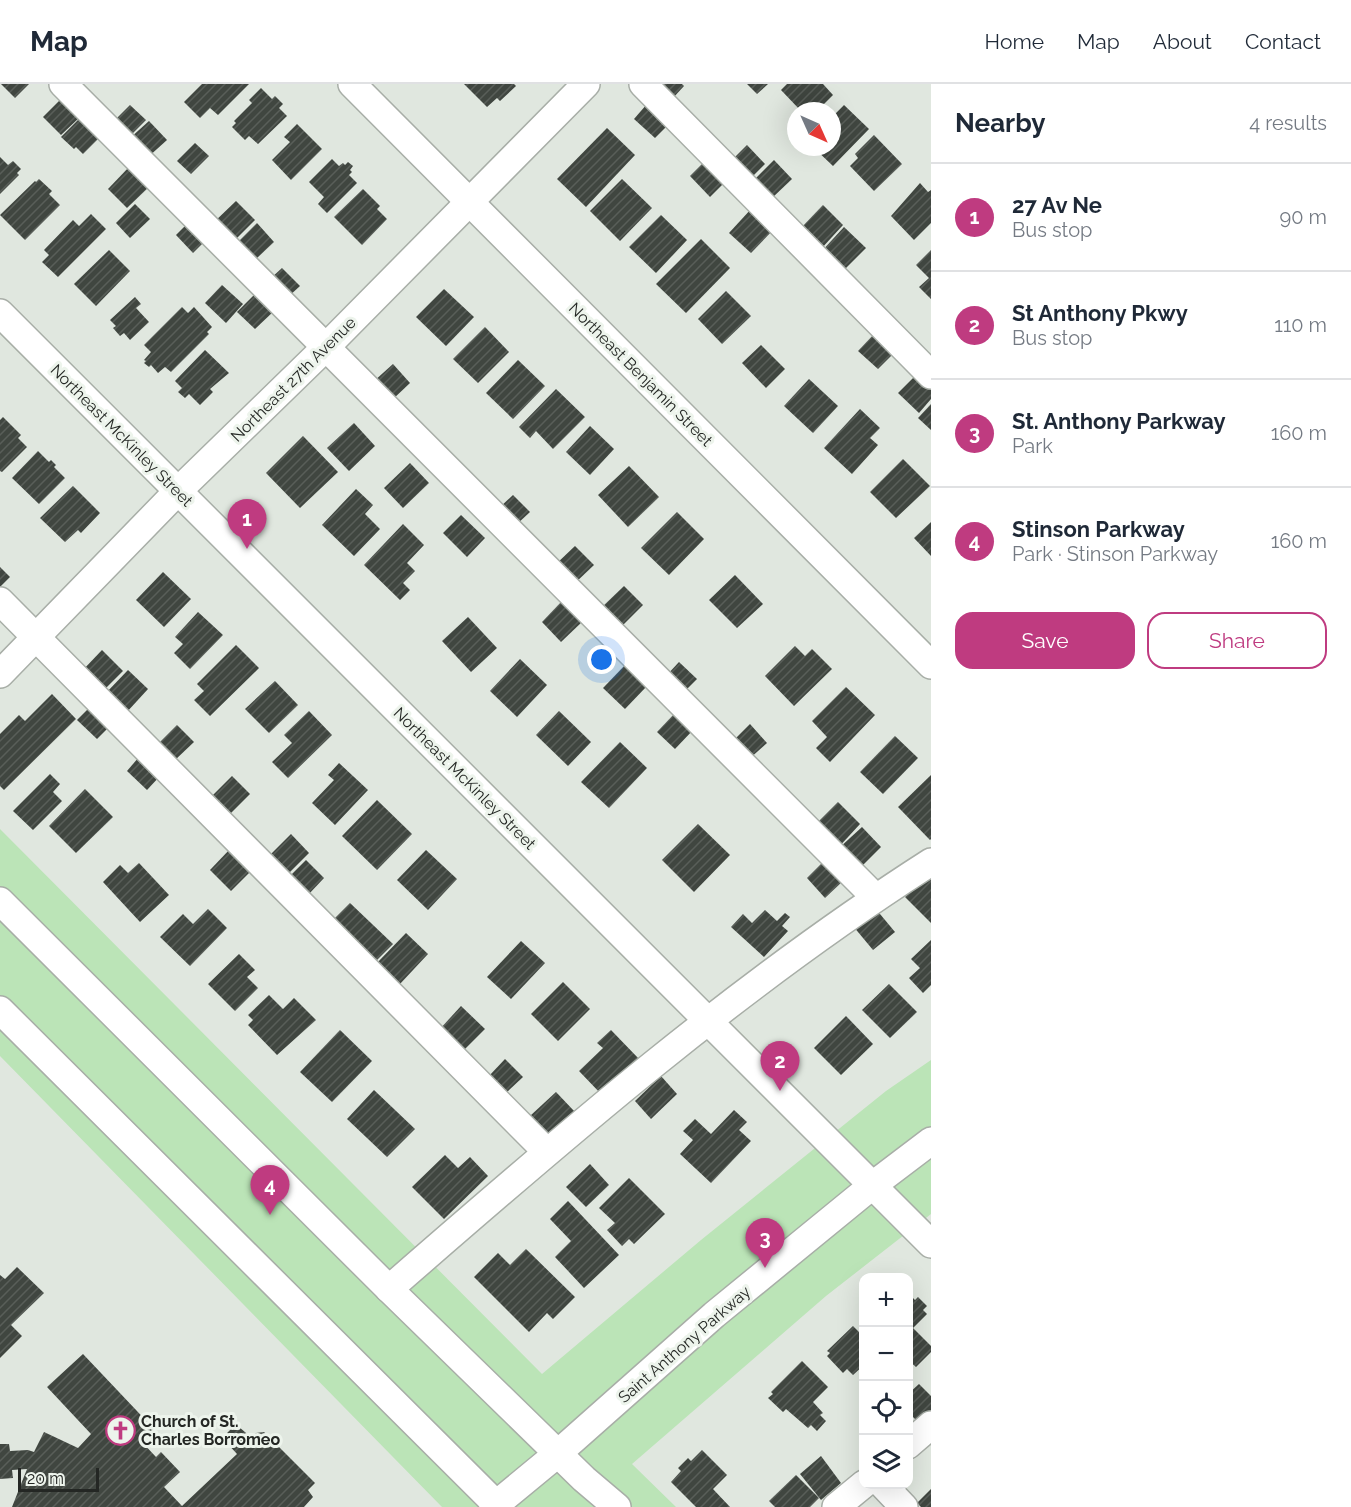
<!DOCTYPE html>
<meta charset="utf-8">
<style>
:root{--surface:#fff;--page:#f6f6f7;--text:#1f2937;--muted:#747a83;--line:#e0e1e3;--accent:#bf3b80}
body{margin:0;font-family:Raleway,sans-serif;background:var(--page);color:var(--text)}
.controls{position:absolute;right:18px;bottom:18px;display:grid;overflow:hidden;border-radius:12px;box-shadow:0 6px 24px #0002}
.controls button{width:54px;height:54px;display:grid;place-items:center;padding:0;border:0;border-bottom:2px solid var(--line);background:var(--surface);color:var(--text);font:30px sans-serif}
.compass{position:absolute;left:787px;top:18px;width:54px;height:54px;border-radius:50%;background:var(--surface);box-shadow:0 6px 24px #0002;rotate:135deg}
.scale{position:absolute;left:18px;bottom:15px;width:81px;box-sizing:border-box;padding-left:6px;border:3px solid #242724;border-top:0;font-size:16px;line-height:21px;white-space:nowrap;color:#242724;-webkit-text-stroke:4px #edf4ec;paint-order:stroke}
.you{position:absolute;left:602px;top:576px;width:21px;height:21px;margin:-15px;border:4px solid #fff;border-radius:50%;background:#1a73e8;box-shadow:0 0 0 9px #1a73e833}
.badge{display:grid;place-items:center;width:39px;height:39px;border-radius:50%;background:var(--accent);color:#fff;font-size:20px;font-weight:700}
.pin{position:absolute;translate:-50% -50px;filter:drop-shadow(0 2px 3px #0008)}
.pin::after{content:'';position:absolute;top:32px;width:21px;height:18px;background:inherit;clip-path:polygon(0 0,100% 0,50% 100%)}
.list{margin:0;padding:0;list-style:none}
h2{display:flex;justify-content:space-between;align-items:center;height:78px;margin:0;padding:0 24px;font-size:26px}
h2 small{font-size:20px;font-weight:400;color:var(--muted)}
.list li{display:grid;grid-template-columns:39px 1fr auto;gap:18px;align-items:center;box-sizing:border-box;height:108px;padding:0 24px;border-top:2px solid var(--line)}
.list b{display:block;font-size:22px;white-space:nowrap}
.list p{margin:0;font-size:20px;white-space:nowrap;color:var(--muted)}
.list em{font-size:20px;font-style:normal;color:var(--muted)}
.actions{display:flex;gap:12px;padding:18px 24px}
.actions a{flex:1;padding:14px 0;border:2px solid var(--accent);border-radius:18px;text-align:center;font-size:21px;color:var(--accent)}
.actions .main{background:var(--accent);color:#fff}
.icon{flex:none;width:33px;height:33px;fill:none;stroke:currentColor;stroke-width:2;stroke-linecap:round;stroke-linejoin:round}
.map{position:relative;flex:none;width:931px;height:1423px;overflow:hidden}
header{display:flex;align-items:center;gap:36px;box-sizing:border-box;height:84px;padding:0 30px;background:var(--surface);border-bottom:2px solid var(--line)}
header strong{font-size:28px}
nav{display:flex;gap:33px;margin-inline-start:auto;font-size:21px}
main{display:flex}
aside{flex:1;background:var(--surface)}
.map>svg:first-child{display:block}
.park{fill:#bbe4b7}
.building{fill:url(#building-hatch)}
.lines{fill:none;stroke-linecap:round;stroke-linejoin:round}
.minor-casing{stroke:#a8aea7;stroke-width:30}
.minor{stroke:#fff;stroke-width:27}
.labels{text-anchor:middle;stroke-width:6;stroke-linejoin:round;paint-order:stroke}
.street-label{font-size:16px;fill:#242724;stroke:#edf4ec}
.poi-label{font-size:16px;font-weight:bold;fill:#242724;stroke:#edf4ec;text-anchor:start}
</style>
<header>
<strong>Map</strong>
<nav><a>Home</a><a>Map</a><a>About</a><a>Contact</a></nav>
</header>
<main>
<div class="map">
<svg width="931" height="1423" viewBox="0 0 931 1423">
<defs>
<pattern id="building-hatch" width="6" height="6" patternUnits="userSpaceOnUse" patternTransform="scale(1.5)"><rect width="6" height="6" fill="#404640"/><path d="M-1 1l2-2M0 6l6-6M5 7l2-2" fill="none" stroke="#595e59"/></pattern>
</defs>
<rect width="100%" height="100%" fill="#e0e7df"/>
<path class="park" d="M0 745 542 1290 701 1156 886 1007 931 976V1130L826 1212 632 1380 676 1423H442L0 972Z"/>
<g class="building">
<path d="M1 0H29L15 14Z"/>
<path d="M202 0H249L218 31 210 24 200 34 184 18Z"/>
<path d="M464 0H514L516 2 500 17 497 14 487 23Z"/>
<path d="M657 0H682L684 2 673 14Z"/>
<path d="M747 0H768L757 10Z"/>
<path d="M787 0H823L833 11 817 27H801L781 6Z"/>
<path d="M261 4 272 15 275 12 283 20 279 24 287 32 258 60 249 52 245 56 232 43 236 39 234 37 252 19 249 16Z"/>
<path d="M62 14 80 33 61 51 43 33Z"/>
<path d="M647 20 669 40 655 54 634 35Z"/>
<path d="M130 21 146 36 129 53 113 38Z"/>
<path d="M844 21 869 45 833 82 813 63H832V33Z"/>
<path d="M81 33 101 52 83 70 76 63 74 65 61 53Z"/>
<path d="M149 37 167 56 147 74 129 55Z"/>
<path d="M297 40 322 65 291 96 272 76 290 58 284 53Z"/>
<path d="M607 44 635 71 586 123 557 95Z"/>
<path d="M874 51 902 80 874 107 850 82 858 74 855 70Z"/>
<path d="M195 59 209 72 191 90 177 77Z"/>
<path d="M747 61 765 80 752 93 733 75Z"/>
<path d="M0 73 8 81 13 77 21 85 17 89 19 91 0 110Z"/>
<path d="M332 75 339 82 343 79 345 81 348 78 353 82 350 86 352 88 349 91 357 99 327 129 318 120 324 113 309 98Z"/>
<path d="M706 76 726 97 710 113 690 92Z"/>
<path d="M774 76 792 95 771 115 753 97Z"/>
<path d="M130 82 150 102 127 124 108 105Z"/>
<path d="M39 95 52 107 49 110 60 121 25 156 0 131 35 97 36 98Z"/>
<path d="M622 95 652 124 620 157 590 127Z"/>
<path d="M920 99 928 108 931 106V139L914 156 891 132Z"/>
<path d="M363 105 380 122 377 125 387 135 362 161 334 133Z"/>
<path d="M236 117 255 136 231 160 212 140Z"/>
<path d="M135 120 150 135 130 154 116 139Z"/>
<path d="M823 121 843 141 821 165 800 145Z"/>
<path d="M752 124 774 145 751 169 729 149Z"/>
<path d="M91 130 106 145 58 193 42 178 49 171 44 166 73 136 79 142Z"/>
<path d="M661 131 687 156 656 189 629 163Z"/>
<path d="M257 139 274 158 256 175 239 157Z"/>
<path d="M187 140 204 158 193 169 176 151Z"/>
<path d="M844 143 866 164 842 188 821 168Z"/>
<path d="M701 155 730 184 686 229 656 200Z"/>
<path d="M109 166 130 187 96 222 74 200Z"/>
<path d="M931 166V215L919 203 929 194 916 181Z"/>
<path d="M282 184 300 202 288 213 270 195Z"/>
<path d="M222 201 243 220 226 239 205 219Z"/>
<path d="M444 205 474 233 446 262 416 233Z"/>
<path d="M726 207 751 232 722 260 698 235Z"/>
<path d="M256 209 274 227 255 245 237 228Z"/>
<path d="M135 213 141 220 136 224 149 238 130 256 124 249 120 252 113 244 116 242 110 236Z"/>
<path d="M182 223 188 229 194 223 212 243 207 248 209 250 171 288 165 283 158 289 151 281 149 283 144 279 146 277 144 276 151 268 144 261Z"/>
<path d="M485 243 509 268 478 299 453 275Z"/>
<path d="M876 248 896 267 878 285 858 267Z"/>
<path d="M761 261 785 285 766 304 742 279Z"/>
<path d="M205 266 229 289 210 305 213 308 200 321 189 310 185 314 178 308 182 304 175 297Z"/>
<path d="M518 276 545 302 513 335 486 309Z"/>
<path d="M393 280 410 299 391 317 373 298Z"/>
<path d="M917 290 931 303V315L919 329 898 309Z"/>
<path d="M809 295 838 322 813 349 784 322Z"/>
<path d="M556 305 585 333 553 365 536 347 530 354 519 343Z"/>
<path d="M931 320V346L918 334Z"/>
<path d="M860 325 880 344 870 354 878 361 852 390 824 364Z"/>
<path d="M3 333 21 351 18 354 27 363 2 388 0 387V336Z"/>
<path d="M354 339 375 362 349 387 327 364Z"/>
<path d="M590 342 614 365 590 391 566 368Z"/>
<path d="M303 352 338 388 300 424 266 389Z"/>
<path d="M38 367 49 378 51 376 56 381 54 383 65 394 39 420 12 394Z"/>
<path d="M903 375 930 402 896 434 870 408Z"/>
<path d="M410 379 429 399 403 424 384 404Z"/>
<path d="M629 382 659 413 628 443 598 411Z"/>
<path d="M73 402 100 429 81 449 78 446 65 458 40 434Z"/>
<path d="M356 405 373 421 365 430 380 445 354 472 322 441Z"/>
<path d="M513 411 530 428 516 441 499 424Z"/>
<path d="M677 428 704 455 669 491 641 464Z"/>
<path d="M461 431 485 454 467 473 443 449Z"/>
<path d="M931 438V472L914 454Z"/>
<path d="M403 440 424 461 407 479 415 487 403 499 410 506 400 516 364 481Z"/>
<path d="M575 462 594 481 574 500 555 481Z"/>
<path d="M0 483 10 493 0 503Z"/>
<path d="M163 488 191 515 164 543 136 516Z"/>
<path d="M735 491 763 520 737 544 709 516Z"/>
<path d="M624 502 643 521 620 544 601 524Z"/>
<path d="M563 516 583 537 561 558 542 538Z"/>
<path d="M198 528 223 551 190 585 174 569 183 560 175 553Z"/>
<path d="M468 533 497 564 471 588 442 557Z"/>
<path d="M236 561 259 584 210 632 194 616 204 607 197 600Z"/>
<path d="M795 562 805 572 812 565 832 585 794 622 765 592Z"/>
<path d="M102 566 123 587 103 607 82 587Z"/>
<path d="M520 575 547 601 517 633 490 607Z"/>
<path d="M679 578 697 595 683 609 666 592Z"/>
<path d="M625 581 647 602 625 625 603 604Z"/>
<path d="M128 586 148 605 126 629 105 610Z"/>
<path d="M275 597 298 621 269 649 245 625Z"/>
<path d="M846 603 875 631 830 678 816 664 827 653 812 637Z"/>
<path d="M52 610 76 635 4 706 0 702V650L19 631 25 637Z"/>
<path d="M91 622 110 642 97 655 77 636Z"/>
<path d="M309 627 332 651 288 694 272 678 292 659 284 651Z"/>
<path d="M559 627 591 658 568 682 536 651Z"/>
<path d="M676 628 694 645 675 665 657 648Z"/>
<path d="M750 640 767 659 749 675 733 657Z"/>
<path d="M177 641 194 658 174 677 158 660Z"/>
<path d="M895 652 918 674 883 710 860 688Z"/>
<path d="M620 658 647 684 609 724 581 698Z"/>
<path d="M139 673 160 692 147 706 127 687Z"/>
<path d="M339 679 368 706 335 741 312 719 334 696 328 691Z"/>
<path d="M50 690 60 700 53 708 62 717 33 746 13 727Z"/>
<path d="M931 691V755L930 756 898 723Z"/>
<path d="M232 692 250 710 228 732 210 714Z"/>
<path d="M85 705 113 733 76 769 49 742Z"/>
<path d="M377 716 412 750 377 786 342 752Z"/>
<path d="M838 718 860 740 838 764 814 742Z"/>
<path d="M698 740 730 771 694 808 662 776Z"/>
<path d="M862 743 881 763 858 786 838 765Z"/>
<path d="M291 750 309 769 287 791 268 773Z"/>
<path d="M231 764 253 785 231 807 210 786Z"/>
<path d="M426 766 457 795 428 826 397 796Z"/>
<path d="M306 776 324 794 308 811 289 793Z"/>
<path d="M825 776 844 796 825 814 807 794Z"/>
<path d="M139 779 169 811 140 838 103 798 120 781 128 789Z"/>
<path d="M926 791 931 796V839L905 813Z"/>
<path d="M350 819 393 860 374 879 331 838Z"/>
<path d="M875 824 895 848 873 866 853 842Z"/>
<path d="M208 825 227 844 190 882 160 853 183 830 193 840Z"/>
<path d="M765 826 777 837 785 829 790 833 782 842 788 847 764 873 731 843 743 830 752 839Z"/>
<path d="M406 849 428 870 399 901 376 880Z"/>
<path d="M931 856V901L923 909 909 894 920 884 911 875Z"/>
<path d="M521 857 545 879 511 915 487 893Z"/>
<path d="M239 870 255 886 247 893 258 904 235 927 208 900Z"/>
<path d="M563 898 590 925 558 957 531 930Z"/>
<path d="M889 900 917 928 890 954 862 926Z"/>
<path d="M269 911 283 925 294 914 316 936 277 971 248 941 253 936 248 931Z"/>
<path d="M461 922 485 945 463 967 440 945Z"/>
<path d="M846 932 873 960 841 991 814 964Z"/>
<path d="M340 946 372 977 332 1018 300 988Z"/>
<path d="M611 946 639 975 602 1011 579 987 603 964 597 959Z"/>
<path d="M505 975 523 993 506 1009 489 992Z"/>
<path d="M661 992 677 1010 651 1035 635 1017Z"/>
<path d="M374 1006 415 1045 387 1073 347 1035Z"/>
<path d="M556 1008 575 1028 550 1052 530 1032Z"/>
<path d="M734 1026 747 1038 739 1046 751 1057 711 1099 680 1070 693 1056 683 1047 695 1035 711 1050Z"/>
<path d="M445 1071 458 1084 470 1073 488 1092 444 1135 412 1103Z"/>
<path d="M590 1080 609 1101 586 1123 566 1103Z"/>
<path d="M629 1094 665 1130 634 1160 629 1155 622 1162 607 1146 615 1139 599 1124Z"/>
<path d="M568 1117 619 1171 584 1204 555 1173 571 1157 550 1135Z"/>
<path d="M526 1165 575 1213 553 1235 547 1229 529 1248 474 1193 498 1169 510 1181Z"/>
<path d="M17 1183 44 1209 11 1241 22 1252 0 1274V1191L5 1195Z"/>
<path d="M908 1209 915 1216 918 1213 927 1222 923 1226 927 1230 913 1244 931 1262V1268L916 1283 908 1276Z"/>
<path d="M853 1242 864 1253V1281L853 1291 847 1285 843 1289 827 1272 830 1269 827 1267Z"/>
<path d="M83 1270 154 1345 141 1357 156 1373 161 1368 180 1388 164 1403 182 1422 237 1370 226 1358V1350L232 1344 239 1343 252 1354 256 1349 264 1348 315 1399 308 1406 313 1413 304 1423H12L27 1385 12 1386 13 1394 0 1395V1360H9L10 1367 28 1366 34 1368 44 1348 78 1364 91 1350 47 1303Z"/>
<path d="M802 1277 828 1303 813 1318 823 1329 820 1331 826 1337 817 1347 811 1341 808 1344 786 1325 783 1328 768 1314 773 1310 771 1308Z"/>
<path d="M919 1300 931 1312V1328L919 1339 908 1328V1310Z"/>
<path d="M702 1366 727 1391 713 1405 730 1423H696L671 1398 681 1387 678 1384 688 1374 691 1377Z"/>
<path d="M821 1372 841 1399 821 1416 800 1390Z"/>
<path d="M796 1391 819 1414 810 1423H775L769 1417Z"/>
<path d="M931 1405V1423H921L917 1419Z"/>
</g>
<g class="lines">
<defs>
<g id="minor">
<path d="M63 0 875 813"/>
<path d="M352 0 931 581"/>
<path d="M643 0 931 291"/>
<path d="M0 229 931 1160"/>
<path d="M0 517 547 1068"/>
<path d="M0 590 178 407 325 264 586 0"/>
<path d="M0 817 389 1205 584 1395 617 1423"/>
<path d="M0 926 499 1423"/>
<path d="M389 1205C562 1054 737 902 931 778"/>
<path d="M908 1361 931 1341"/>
<path d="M882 1400 904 1423"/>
<path d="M493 1423 556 1371 714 1231 873 1101 931 1057"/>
<path d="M836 1423 864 1400"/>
</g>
</defs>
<use href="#minor" class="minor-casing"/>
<use href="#minor" class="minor"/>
</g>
<defs>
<symbol id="church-ring" viewBox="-11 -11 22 22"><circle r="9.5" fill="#edf4ec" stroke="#bf3b80" stroke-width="1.5"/><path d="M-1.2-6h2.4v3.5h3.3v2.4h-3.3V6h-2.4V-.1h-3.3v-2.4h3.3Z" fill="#bf3b80"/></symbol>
</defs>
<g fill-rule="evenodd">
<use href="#church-ring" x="104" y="1330" width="33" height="33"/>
</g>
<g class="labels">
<g class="street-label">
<text transform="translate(641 290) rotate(45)" y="6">Northeast Benjamin Street</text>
<text transform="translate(293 295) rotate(-45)" y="6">Northeast 27th Avenue</text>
<text transform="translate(122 351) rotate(45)" y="6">Northeast McKinley Street</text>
<text transform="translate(465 694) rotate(45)" y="6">Northeast McKinley Street</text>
<text transform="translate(684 1260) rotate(-41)" y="6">Saint Anthony Parkway</text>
</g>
<g class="poi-label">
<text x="141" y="1343">Church of St.<tspan x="141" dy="18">Charles Borromeo</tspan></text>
</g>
</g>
</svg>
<div class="controls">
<button>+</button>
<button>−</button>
<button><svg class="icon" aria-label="locate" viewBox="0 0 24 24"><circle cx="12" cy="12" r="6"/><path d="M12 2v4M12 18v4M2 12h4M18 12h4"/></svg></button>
<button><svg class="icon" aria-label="layers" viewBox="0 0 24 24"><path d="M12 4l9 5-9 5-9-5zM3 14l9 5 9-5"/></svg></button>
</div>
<svg class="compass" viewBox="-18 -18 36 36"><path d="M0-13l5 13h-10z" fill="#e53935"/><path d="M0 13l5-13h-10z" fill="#747a83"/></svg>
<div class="scale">20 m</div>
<div class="you"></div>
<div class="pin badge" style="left:247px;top:465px">1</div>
<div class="pin badge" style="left:780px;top:1007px">2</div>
<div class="pin badge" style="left:765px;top:1184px">3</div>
<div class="pin badge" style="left:270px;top:1131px">4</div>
</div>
<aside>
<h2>Nearby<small>4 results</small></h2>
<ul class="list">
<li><span class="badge">1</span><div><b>27 Av Ne</b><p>Bus stop</p></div><em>90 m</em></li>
<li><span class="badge">2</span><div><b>St Anthony Pkwy</b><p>Bus stop</p></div><em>110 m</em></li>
<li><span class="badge">3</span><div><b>St. Anthony Parkway</b><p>Park</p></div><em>160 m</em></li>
<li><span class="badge">4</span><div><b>Stinson Parkway</b><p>Park · Stinson Parkway</p></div><em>160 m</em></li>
</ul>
<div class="actions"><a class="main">Save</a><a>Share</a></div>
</aside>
</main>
